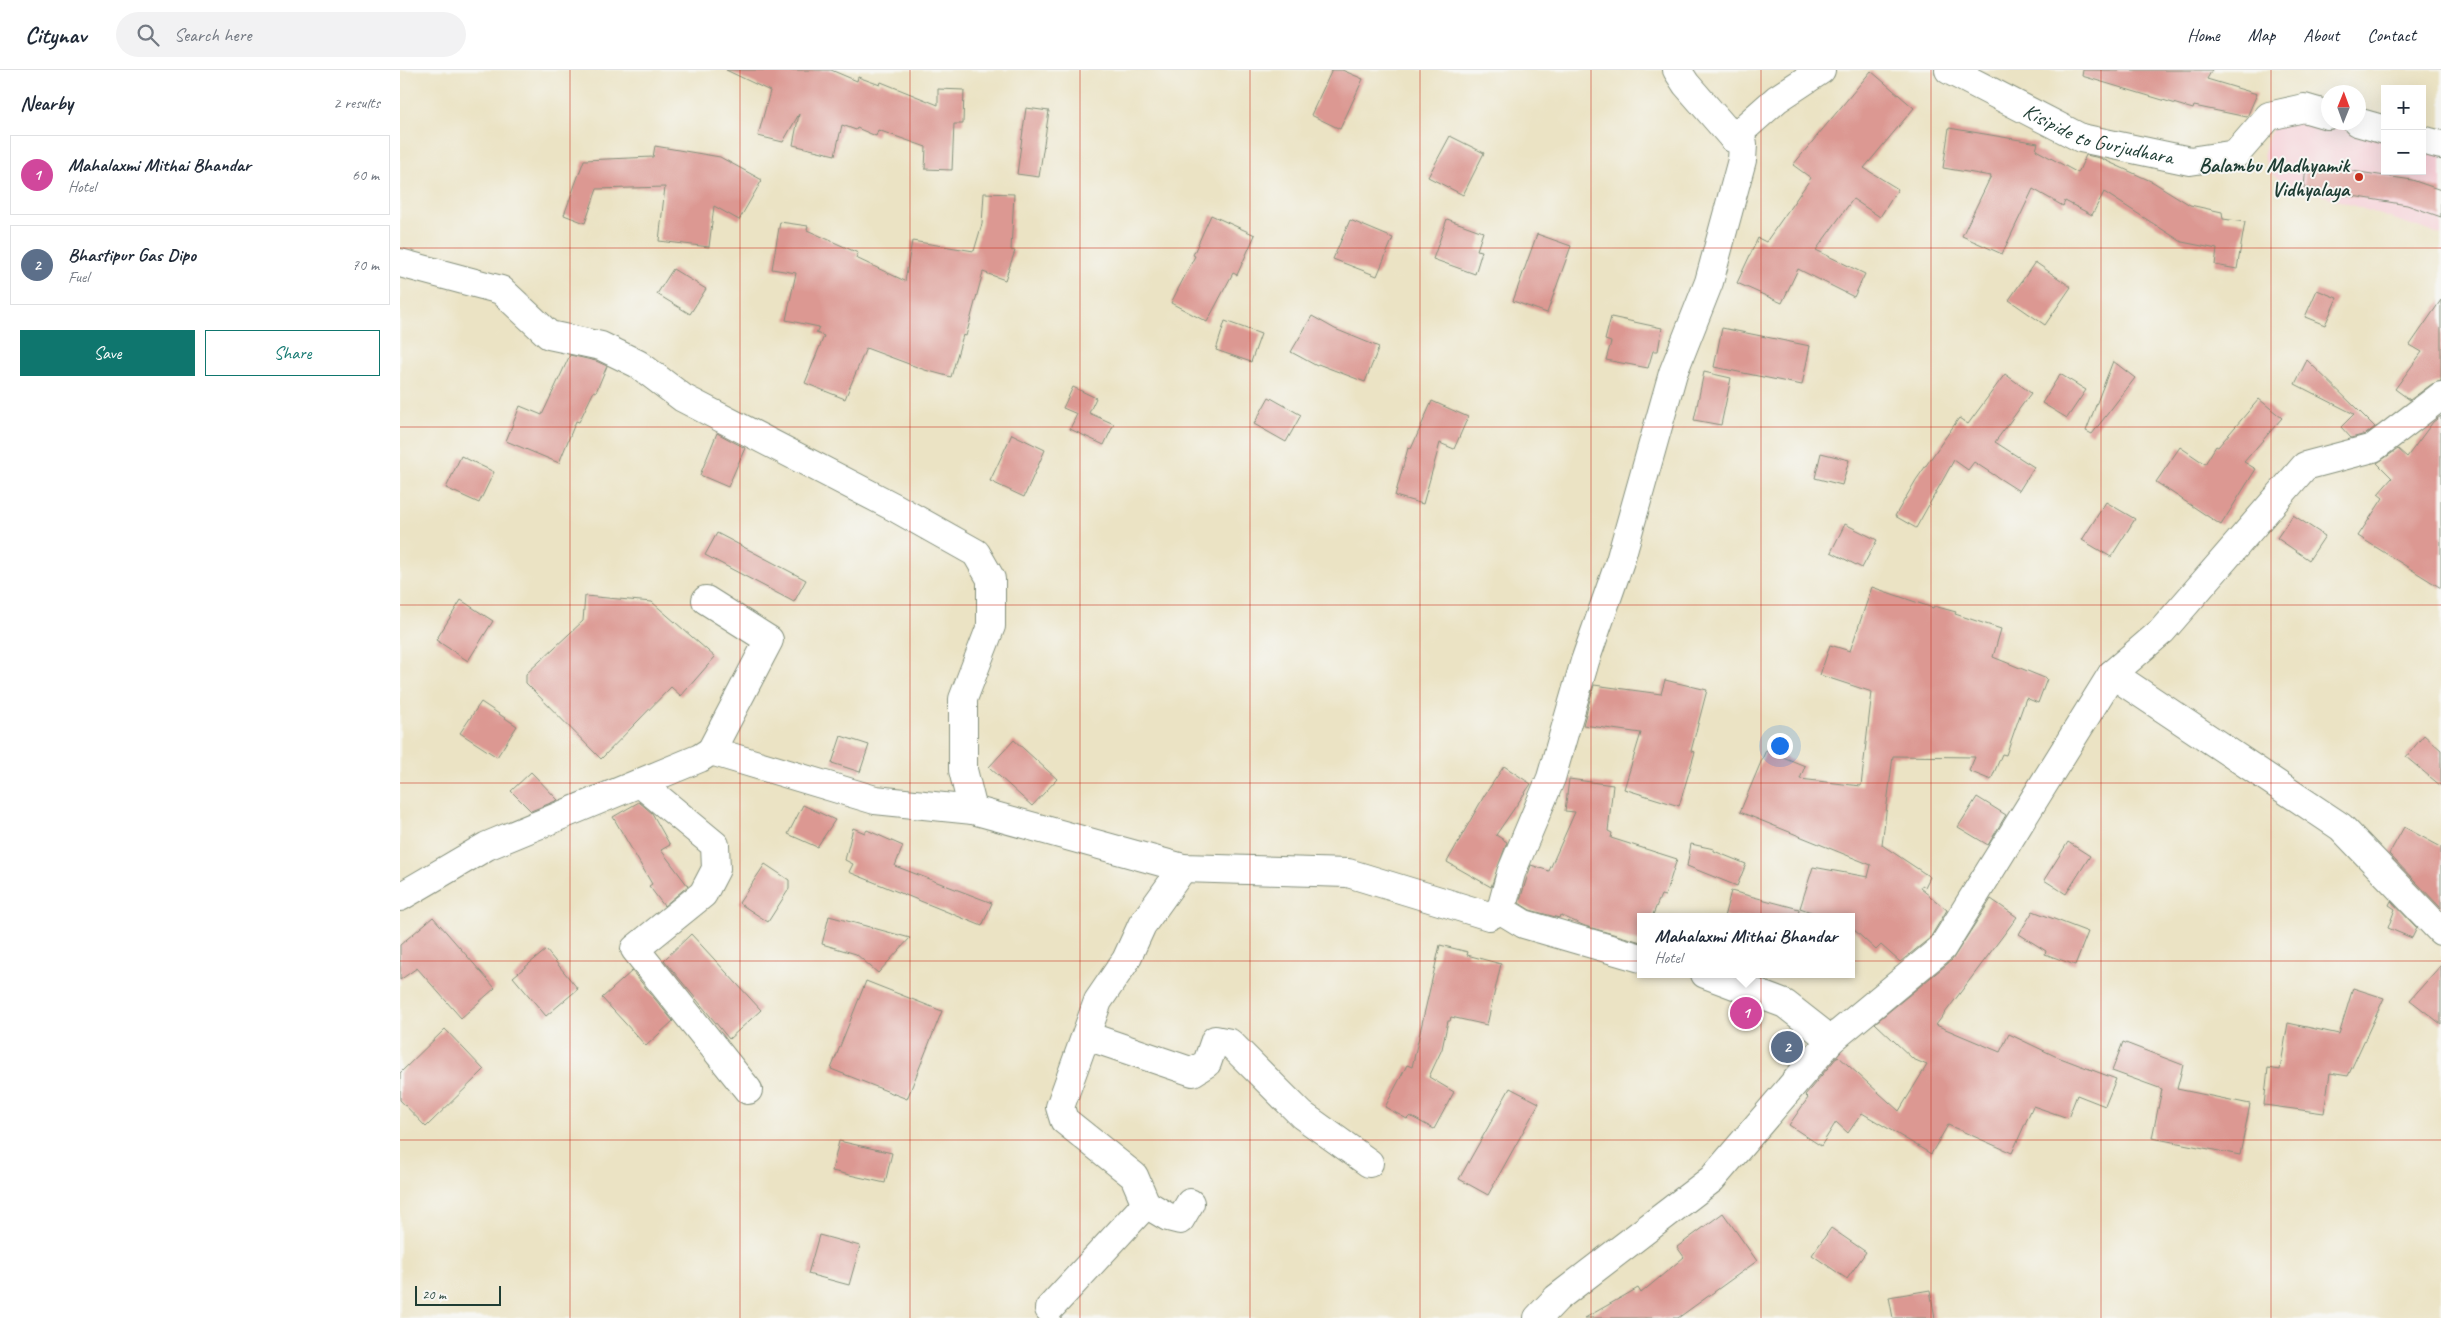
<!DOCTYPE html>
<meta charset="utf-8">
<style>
:root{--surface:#fff;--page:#f2f2f3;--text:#1f2937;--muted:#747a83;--line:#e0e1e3;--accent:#0f766e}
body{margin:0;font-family:Caveat,sans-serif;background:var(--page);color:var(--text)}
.controls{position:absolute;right:15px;top:15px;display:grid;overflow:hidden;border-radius:0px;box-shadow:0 5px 20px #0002}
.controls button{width:45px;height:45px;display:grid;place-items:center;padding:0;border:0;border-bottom:1px solid var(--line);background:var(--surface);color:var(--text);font:25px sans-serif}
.compass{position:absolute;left:1921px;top:15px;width:45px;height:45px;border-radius:50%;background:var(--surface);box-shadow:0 5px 20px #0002;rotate:1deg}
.scale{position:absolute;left:15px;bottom:12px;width:86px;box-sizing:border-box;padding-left:5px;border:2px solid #1f3d34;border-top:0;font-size:14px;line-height:18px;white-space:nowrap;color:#1f3d34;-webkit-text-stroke:4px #f6f6f2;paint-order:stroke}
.you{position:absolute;left:1379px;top:675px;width:18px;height:18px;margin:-12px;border:4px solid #fff;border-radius:50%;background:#1a73e8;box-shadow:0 0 0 8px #1a73e833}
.badge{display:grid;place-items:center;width:32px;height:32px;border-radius:50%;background:var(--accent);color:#fff;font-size:16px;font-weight:700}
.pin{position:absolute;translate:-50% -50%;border:2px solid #fff;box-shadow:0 1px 5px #0006}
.popup{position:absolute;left:1237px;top:843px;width:218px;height:65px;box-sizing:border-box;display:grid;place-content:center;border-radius:0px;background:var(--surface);filter:drop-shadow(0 1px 4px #0005);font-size:16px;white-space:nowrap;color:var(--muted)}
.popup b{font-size:19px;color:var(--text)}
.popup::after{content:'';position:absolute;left:50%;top:100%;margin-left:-10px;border:10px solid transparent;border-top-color:var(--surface)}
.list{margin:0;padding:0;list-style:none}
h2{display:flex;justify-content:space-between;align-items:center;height:65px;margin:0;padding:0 20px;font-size:21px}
h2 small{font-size:16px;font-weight:400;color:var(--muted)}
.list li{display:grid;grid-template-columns:32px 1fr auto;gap:15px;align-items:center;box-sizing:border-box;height:80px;margin:0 10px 10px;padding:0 10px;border:1px solid var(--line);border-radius:0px}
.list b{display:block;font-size:19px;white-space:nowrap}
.list p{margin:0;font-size:16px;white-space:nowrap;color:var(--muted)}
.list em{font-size:16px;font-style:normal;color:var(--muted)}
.actions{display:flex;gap:10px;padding:15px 20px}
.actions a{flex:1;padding:11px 0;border:1px solid var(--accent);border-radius:0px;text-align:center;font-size:18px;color:var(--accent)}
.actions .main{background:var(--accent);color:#fff}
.icon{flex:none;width:28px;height:28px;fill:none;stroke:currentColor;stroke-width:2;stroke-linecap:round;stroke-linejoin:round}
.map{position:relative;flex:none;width:2041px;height:1248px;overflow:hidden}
header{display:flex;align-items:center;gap:30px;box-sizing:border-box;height:70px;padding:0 25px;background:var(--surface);border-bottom:1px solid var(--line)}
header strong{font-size:24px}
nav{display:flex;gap:28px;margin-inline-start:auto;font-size:18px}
.search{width:350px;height:45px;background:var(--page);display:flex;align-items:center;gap:12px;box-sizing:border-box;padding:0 18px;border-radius:28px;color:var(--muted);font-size:19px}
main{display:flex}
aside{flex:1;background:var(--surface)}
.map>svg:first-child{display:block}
.built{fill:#f6cfd7}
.building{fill:#dc9892}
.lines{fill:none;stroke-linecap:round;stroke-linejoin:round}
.minor-casing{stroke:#85907c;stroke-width:30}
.minor{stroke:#fff;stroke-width:28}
.grid{fill:none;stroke:#c8321e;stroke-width:1;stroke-opacity:0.55}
.poi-dot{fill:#c8321e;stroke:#f6f6f2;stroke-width:2}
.labels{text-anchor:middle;stroke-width:4;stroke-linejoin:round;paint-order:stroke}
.street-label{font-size:21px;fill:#1f3d34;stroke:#f6f6f2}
.poi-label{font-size:21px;font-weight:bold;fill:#1f3d34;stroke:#f6f6f2;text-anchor:end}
</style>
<header>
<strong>Citynav</strong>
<div class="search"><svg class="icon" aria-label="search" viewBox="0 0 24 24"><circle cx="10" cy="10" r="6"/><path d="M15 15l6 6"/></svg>Search here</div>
<nav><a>Home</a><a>Map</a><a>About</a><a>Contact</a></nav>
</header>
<main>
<aside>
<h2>Nearby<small>2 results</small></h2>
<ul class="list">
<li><span class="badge" style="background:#d1479c">1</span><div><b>Mahalaxmi Mithai Bhandar</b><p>Hotel</p></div><em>60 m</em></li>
<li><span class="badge" style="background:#5c6f8a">2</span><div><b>Bhastipur Gas Dipo</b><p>Fuel</p></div><em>70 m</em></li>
</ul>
<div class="actions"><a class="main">Save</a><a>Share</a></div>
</aside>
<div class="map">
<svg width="2041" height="1248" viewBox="0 0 2041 1248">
<rect width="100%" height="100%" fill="#f6f6f2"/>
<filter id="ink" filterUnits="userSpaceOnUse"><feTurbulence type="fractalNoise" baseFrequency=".02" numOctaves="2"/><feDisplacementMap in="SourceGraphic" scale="10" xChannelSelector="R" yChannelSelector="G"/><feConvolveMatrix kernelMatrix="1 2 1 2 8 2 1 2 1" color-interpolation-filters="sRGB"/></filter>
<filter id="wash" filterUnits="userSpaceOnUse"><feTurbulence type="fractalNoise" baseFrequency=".0096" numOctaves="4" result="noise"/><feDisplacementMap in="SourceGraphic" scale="20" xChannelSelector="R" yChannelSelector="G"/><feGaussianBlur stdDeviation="1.12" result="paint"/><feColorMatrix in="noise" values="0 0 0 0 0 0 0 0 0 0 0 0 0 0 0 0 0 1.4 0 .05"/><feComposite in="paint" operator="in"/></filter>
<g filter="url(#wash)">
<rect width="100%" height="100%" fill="#ebe3c4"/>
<path class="built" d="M1876 51 1935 53 1985 66V101H2022V76L2041 81V165L1883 112 1870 102 1863 86 1867 70Z"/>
<g id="blocks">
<g class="building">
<path d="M326 0H431L457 11 458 7 480 15 481 12 538 35V19L564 20 563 54H554L552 100 525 99 526 77 478 60 476 66 457 58 456 60 442 55 435 85 393 75 399 44 383 72 358 66 370 21Z"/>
<path d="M932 0H942L963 9 940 59 911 45Z"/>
<path d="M1683 0H1812L1807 9 1857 24 1847 47 1794 36 1793 39 1682 6Z"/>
<path d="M1471 1 1514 38 1464 98 1498 119 1480 147 1453 129 1416 180 1465 204 1454 227 1398 199 1382 233 1337 213 1358 168 1366 172 1411 108 1393 95Z"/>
<path d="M626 38 649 41 639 107 617 104Z"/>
<path d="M1549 58 1638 73 1636 80 1678 103 1686 85 1700 88 1753 112 1790 135 1822 142 1823 149 1845 152 1837 199 1815 195 1817 179 1782 172 1704 122 1692 145 1665 131 1663 136 1633 119 1602 184 1562 166 1591 106 1543 98Z"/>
<path d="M1050 66 1084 83 1063 125 1028 107Z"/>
<path d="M255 76 320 87 362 110 339 150 314 136 309 177 259 171 265 117 197 119 185 153 164 145 184 90 253 87Z"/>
<path d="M1906 94 2012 110 2041 120V147L2007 135 1904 118Z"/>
<path d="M584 123 614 124 611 180 615 181 605 210 583 202 566 266 563 265 551 307 525 300 466 278 445 329 405 313 424 266 416 263 419 257 386 250 396 203 372 199 380 152 408 156 407 160 458 183 456 188 505 211 512 171 574 181 582 154Z"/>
<path d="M811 145 855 165 837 205 833 203 807 252 771 233 795 186 793 185Z"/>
<path d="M1047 149 1083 162 1077 180 1082 181 1075 204 1033 189Z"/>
<path d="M950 150 993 168 977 206 933 189Z"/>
<path d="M1137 164 1171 176 1147 243 1113 231Z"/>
<path d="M1635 192 1671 217 1645 255 1609 230Z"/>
<path d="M273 199 306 219 290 244 257 224Z"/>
<path d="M1917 220 1937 228 1925 255 1905 247Z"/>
<path d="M2041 230V311L2032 314 2010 330 1995 319 2022 282 2010 275Z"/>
<path d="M912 246 935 259 979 277 965 312 918 294 917 296 891 282Z"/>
<path d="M1211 247 1262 258 1258 281H1253L1248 298 1206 290 1211 272 1205 270Z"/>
<path d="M825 251 861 264 851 292 816 280Z"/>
<path d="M1322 258 1410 276 1402 315 1314 297Z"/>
<path d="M170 285 196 291 207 296 196 322 194 321 179 352 176 351 159 393 106 371 120 336 142 345Z"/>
<path d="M1907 290 1958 340 1975 357 1966 364 1951 368 1941 357 1954 344 1895 314Z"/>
<path d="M1713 291 1735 308 1692 364 1686 361Z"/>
<path d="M1304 302 1331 308 1321 355 1294 350Z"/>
<path d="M1605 304 1631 323 1595 372 1634 397 1619 421 1574 392 1568 400 1554 390 1516 458 1495 446 1516 410 1559 348 1568 354Z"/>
<path d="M1660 304 1686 320 1667 348 1642 333Z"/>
<path d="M673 317 696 328 689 343 714 354 704 375 670 359 677 344 663 338Z"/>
<path d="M869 327 901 345 886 372 854 354Z"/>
<path d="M1859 329 1882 348 1844 392 1856 399 1821 455 1756 412 1780 377 1805 394 1816 376 1818 377Z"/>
<path d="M1032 331 1068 347 1054 379 1040 373 1023 434 995 426 1008 378 1011 379Z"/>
<path d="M2041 346V518L1958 466 1983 428 1978 424 1992 408 1977 393 1998 379 2007 387 2033 352Z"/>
<path d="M317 363 345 378 328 417 300 405Z"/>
<path d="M612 364 645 380 624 427 590 411Z"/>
<path d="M1421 383 1449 390 1442 415 1415 408Z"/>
<path d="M61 386 94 402 79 433 46 418Z"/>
<path d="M1706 432 1735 449 1711 487 1682 470Z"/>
<path d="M1893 445 1925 466 1909 490 1877 468Z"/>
<path d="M1445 454 1477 470 1462 498 1431 482Z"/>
<path d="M317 463 406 510 394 532 305 485Z"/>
<path d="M1472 517 1533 538 1534 536 1556 542 1555 544 1601 559 1593 587 1647 609 1638 633 1626 628 1606 685 1602 684 1591 710 1569 701 1575 687 1493 686 1482 775 1530 807 1525 817 1522 815 1520 818 1547 840 1530 868 1500 892 1481 875 1476 880 1451 857V847H1425L1400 838 1413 797 1468 807 1471 795 1340 742 1366 680 1405 696 1400 709 1461 716 1472 622 1420 605 1430 575 1450 581Z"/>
<path d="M185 526 252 532 315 587 281 626 271 617 201 689 126 613V604L183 551Z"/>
<path d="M61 530 93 551 68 591 36 570Z"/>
<path d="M1265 610 1307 620 1291 681 1295 682 1279 736 1224 719 1241 663 1183 655 1194 615 1261 624Z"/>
<path d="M81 632 117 656 97 687 60 663Z"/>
<path d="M2024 665 2041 680V716L2006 687Z"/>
<path d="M441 666 469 675 460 702 432 693Z"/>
<path d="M614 670 657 709 632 736 589 697Z"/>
<path d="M1104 696 1131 714 1096 765 1107 772 1091 817 1047 792 1084 726Z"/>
<path d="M131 702 158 730 131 741 111 721Z"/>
<path d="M1169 709 1213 715 1208 761 1212 763 1211 768 1277 789 1265 826 1261 825 1252 847H1241V872L1185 856 1160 845 1159 848 1130 840 1119 833 1131 795 1149 801 1175 742 1165 741Z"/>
<path d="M1577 727 1606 745 1588 775 1558 757Z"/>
<path d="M239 732 252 743 270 775 261 780 288 816 264 836 249 816 252 814 213 747Z"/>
<path d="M403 735 435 750 417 777 388 764Z"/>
<path d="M2004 757 2041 777V838L1989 784Z"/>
<path d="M453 758 465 763 467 760 503 776 495 796 592 833 582 856 449 802 453 794 445 790Z"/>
<path d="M1668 772 1690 786 1666 824 1644 810Z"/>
<path d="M1291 774 1314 779V781L1346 794 1337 816 1287 796Z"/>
<path d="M365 794 389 810V819L368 852 339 833Z"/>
<path d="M1331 821 1399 839 1398 847H1324Z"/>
<path d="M1591 829 1617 847 1536 955 1600 982 1609 964 1655 986 1716 1009 1705 1036 1677 1025 1668 1048 1633 1036 1612 1083 1548 1055 1531 1084 1462 1043 1448 1063 1436 1052 1421 1076 1389 1055 1408 1028 1405 1025 1438 986 1499 1041 1527 995 1513 989 1475 953 1552 890Z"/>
<path d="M1991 831 2017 858 2012 868 1988 858 1995 839 1989 835Z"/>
<path d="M1633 841 1688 862 1675 895 1645 884 1646 881 1619 864Z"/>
<path d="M429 846 510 868 478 903 456 884 422 874Z"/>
<path d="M33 847 95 918 61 948 17 898 0 910V875Z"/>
<path d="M291 864 361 940 329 969 264 890Z"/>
<path d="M1040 875 1068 882 1067 885 1101 894 1087 955 1051 947 1050 951H1048L1042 979 1029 1007 1054 1022 1034 1059 1010 1046 1007 1049 985 1037 1007 995 1012 997Z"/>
<path d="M146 880 178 919 146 946 113 907Z"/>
<path d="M2041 895V954L2010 930Z"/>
<path d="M232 901 273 951 246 976 202 928Z"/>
<path d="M466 911 542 941 507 1029 431 999Z"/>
<path d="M1953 918 1984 928 1948 1006 1930 1003 1924 1043 1864 1035 1868 998 1880 1000 1888 953 1939 964Z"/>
<path d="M45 959 84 1000 26 1057 0 1030V1003Z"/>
<path d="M1723 972 1783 995 1777 1019 1850 1034 1840 1085 1752 1068 1762 1019 1712 1001Z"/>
<path d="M1110 1018 1139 1033 1088 1125 1059 1109Z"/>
<path d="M439 1071 492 1083 485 1113 432 1101Z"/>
<path d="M1323 1143 1357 1191 1278 1248H1185L1238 1218 1241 1223 1284 1187 1277 1177Z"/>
<path d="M1431 1158 1466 1182 1447 1209 1412 1185Z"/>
<path d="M419 1165 460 1176 449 1215 408 1204Z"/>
<path d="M1530 1220 1535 1248H1493L1489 1227Z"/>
</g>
</g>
</g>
<g filter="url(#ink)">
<use href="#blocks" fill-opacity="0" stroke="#85907c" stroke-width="1"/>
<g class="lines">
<defs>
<g id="minor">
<path id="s1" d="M1549 0 1681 68 1790 91 1836 84 1869 46 1904 38 1928 45"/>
<path d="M1957 52 1985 60"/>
<path d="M1333 68 1377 29 1421 0"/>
<path d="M2022 70 2041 75"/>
<path d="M0 193 101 220 149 265 201 276 238 294 283 328 494 437 576 483 591 509V556L563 629V700L573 740"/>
<path d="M306 530 369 570 311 681"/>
<path d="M1712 604 1941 757 2041 861"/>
<path d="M240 713 315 775 316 799 303 824 235 879 348 1020"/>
<path d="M0 827 87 776 300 688 311 681 475 730 573 740 783 798 948 803 1089 846 1101 840"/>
<path d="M1241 888 1124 854 1101 840 1111 803 1151 708 1185 591 1220 491 1273 303 1309 212 1342 90 1343 74 1333 68 1286 14 1277 0"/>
<path d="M1305 904 1385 934 1431 970"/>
<path d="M687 966 793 1002 807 993 815 970 830 973 902 1045 969 1093"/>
<path d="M746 1134 768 1147 780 1150 790 1133"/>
<path d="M649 1239 746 1134 734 1106 664 1050 660 1037 698 931 726 890 742 855 783 798"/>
<path d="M1138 1248 1157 1228 1312 1109 1431 970 1542 878 1712 604 1762 561 1905 396 1973 378 2041 326"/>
</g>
</defs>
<use href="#minor" class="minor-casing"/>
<use href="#minor" class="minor"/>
</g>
</g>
<path class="grid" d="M170 0V1248M340 0V1248M510 0V1248M680 0V1248M850 0V1248M1020 0V1248M1191 0V1248M1361 0V1248M1531 0V1248M1701 0V1248M1871 0V1248M0 178H2041M0 357H2041M0 535H2041M0 713H2041M0 891H2041M0 1070H2041"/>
<circle class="poi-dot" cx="1959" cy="107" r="5"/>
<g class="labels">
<g class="street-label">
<text dy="7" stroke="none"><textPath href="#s1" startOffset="164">Kisipide to Gurjudhara</textPath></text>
</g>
<g class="poi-label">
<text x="1949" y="102">Balambu Madhyamik<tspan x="1949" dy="24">Vidhyalaya</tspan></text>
</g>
</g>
</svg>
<div class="controls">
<button>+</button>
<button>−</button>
</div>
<svg class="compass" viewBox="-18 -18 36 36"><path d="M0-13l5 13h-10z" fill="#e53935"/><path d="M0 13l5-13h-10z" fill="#747a83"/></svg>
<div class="scale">20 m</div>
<div class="you"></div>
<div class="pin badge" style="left:1346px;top:943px;background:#d1479c">1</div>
<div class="popup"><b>Mahalaxmi Mithai Bhandar</b>Hotel</div>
<div class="pin badge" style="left:1387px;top:977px;background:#5c6f8a">2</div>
</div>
</main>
